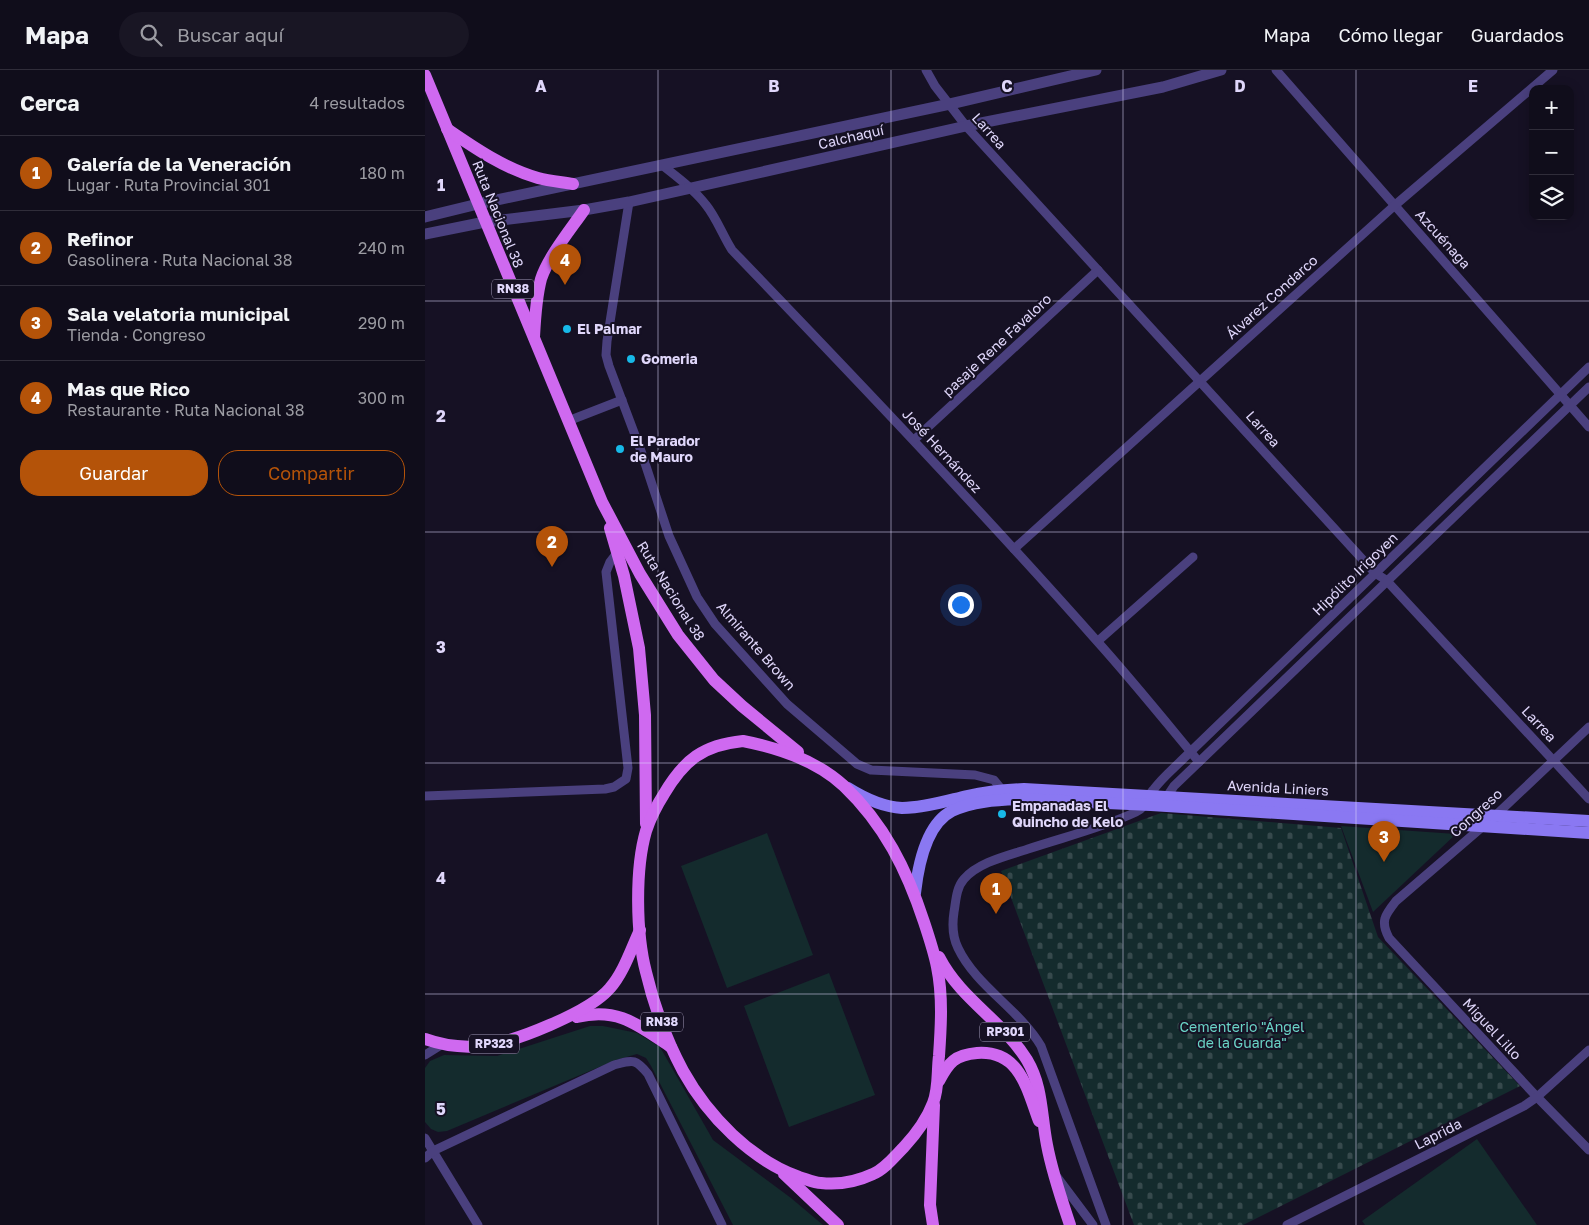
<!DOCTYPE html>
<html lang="es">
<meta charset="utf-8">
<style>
:root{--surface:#100d1b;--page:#191624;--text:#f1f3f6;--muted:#9c9ca3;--line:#302d3a;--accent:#b45309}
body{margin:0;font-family:"Golos Text",sans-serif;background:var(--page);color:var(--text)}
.controls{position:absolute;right:15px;top:15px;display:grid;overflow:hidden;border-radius:10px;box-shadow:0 2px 12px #0003}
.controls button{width:45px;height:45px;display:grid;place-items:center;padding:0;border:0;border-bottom:1px solid var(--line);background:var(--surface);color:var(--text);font:25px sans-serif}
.you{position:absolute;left:535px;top:534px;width:18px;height:18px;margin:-12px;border:4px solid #fff;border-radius:50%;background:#1a73e8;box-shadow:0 0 0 8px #1a73e833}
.badge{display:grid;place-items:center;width:32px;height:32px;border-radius:50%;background:var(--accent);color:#fff;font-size:16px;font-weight:700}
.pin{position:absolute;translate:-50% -41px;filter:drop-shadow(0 1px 2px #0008)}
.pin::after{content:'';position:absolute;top:26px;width:18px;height:15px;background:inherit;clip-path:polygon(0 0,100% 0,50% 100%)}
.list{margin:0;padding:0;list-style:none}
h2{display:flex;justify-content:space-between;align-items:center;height:65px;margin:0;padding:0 20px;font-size:21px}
h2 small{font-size:16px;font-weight:400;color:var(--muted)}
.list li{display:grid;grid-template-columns:32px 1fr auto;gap:15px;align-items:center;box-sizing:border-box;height:75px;padding:0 20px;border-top:1px solid var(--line)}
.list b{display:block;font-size:19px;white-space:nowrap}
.list p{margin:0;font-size:16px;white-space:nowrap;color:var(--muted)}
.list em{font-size:16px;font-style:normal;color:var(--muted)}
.actions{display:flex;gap:10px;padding:15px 20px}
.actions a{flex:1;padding:11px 0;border:1px solid var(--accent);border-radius:20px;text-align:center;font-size:18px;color:var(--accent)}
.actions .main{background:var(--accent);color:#fff}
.icon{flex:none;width:28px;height:28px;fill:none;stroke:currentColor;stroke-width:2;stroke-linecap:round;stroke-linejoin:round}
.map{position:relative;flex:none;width:1164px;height:1155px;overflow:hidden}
header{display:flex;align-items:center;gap:30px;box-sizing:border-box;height:70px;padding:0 25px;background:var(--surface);border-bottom:1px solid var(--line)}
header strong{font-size:24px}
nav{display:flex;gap:28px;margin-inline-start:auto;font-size:18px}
.search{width:350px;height:45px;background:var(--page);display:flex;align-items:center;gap:12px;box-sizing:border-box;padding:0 18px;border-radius:28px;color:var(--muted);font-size:19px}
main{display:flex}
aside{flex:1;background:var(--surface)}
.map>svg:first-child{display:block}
.cemetery{fill:url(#cemetery-stones)}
.green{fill:#142b2d}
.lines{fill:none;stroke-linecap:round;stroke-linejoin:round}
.minor{stroke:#4a407e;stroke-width:9}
.tertiary{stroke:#4a407e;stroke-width:11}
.secondary{stroke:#8a78f2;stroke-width:12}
.primary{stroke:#cf69f0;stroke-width:12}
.grid{fill:none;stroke:#e0d7fb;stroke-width:1;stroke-opacity:0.55}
.poi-dot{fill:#17b9e8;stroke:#161124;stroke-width:2}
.labels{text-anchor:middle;stroke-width:4;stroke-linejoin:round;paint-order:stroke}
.shield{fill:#161124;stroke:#a39cba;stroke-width:1}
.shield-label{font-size:12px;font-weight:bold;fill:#e0d7fb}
.street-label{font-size:14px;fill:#e0d7fb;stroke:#161124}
.poi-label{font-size:14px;font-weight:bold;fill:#e0d7fb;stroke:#161124;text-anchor:start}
.park-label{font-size:14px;fill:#6ad4c7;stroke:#161124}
.grid-label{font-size:16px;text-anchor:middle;font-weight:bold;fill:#e0d7fb;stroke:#161124;stroke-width:4;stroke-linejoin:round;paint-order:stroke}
</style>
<header>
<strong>Mapa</strong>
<div class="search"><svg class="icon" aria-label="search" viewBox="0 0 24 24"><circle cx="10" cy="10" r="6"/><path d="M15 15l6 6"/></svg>Buscar aquí</div>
<nav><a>Mapa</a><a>Cómo llegar</a><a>Guardados</a></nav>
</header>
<main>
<aside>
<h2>Cerca<small>4 resultados</small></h2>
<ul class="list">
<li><span class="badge">1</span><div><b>Galería de la Veneración</b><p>Lugar · Ruta Provincial 301</p></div><em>180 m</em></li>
<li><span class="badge">2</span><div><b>Refinor</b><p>Gasolinera · Ruta Nacional 38</p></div><em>240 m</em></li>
<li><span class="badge">3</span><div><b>Sala velatoria municipal</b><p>Tienda · Congreso</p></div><em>290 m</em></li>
<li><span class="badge">4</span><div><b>Mas que Rico</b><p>Restaurante · Ruta Nacional 38</p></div><em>300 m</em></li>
</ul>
<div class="actions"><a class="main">Guardar</a><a>Compartir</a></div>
</aside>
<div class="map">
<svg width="1164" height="1155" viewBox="0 0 1164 1155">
<defs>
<pattern id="cemetery-stones" width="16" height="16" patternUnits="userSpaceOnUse" patternTransform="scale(1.25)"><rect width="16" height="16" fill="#142b2d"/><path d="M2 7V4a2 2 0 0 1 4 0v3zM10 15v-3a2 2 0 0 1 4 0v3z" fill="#36494c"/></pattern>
</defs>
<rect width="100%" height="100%" fill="#161124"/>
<path class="cemetery" d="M736 743 916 758 953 867 1095 1016 818 1155H709L576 801Z"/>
<g class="green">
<path d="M916 756 1031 764 948 842Z"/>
<path d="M342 763 388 885 302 918 256 796Z"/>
<path d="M404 903 450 1025 364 1057 319 936Z"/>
<path d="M165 956H178L212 963 235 977 288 1070 366 1128 398 1155H308L226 996 221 988 212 984 191 990 22 1061 13 1062 6 1059 0 1052V998L5 991 19 985 72 986Z"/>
<path d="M1052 1069 1112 1155H940L937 1151Z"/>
</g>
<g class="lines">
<g class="minor">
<path d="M501 0 510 16 541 56 950 503 961 510 1164 729"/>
<path d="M851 0 1164 357"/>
<path d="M237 95C252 107 269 119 281 135 291 147 298 166 307 180 430 308 553 437 671 570 707 610 740 651 774 692"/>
<path d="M204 132 182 271 181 285 184 296 216 381 244 466 272 527 290 554 362 634 432 694 446 700 550 705 569 710 578 721"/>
<path d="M143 351 197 330"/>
<path d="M489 370 673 200"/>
<path d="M589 479 969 136 1128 0"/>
<path d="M673 571 768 487"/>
<path d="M1164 657 1071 745 971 831C960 845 955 851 964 868L1112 1027 1164 1080"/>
<path d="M0 726 180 719 189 717 201 709 203 698 181 502 185 492 192 483"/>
<path d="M739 731 749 716 1164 317"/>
<path d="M0 985 16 975"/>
<path d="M0 1068 53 1155"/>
<path d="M0 1088 8 1081 189 995C208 990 210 988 223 1004L297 1155"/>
<path d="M632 1107 668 1155"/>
<path d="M681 1155 616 976C594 939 551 916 533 878 527 866 527 855 529 842 531 831 531 818 539 809 554 792 582 786 603 779 639 767 677 758 711 742 722 737 721 727 729 719 737 708 748 699 758 689L1164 297"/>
<path d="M862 1155 1099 1036 1112 1027 1164 980"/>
</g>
<g class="tertiary">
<path d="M0 147 53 134 525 34 671 0"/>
<path d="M0 164 60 152 159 140 204 132 541 56 738 17 796 0"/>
</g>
<g class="secondary">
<path d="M423 718C439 728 458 737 477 738 499 738 521 731 542 726 561 722 580 720 599 719L1164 751"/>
<path d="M490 823C493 797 501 754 527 741 547 731 573 730 595 729L726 735 1164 763"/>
</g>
<g class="primary">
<path d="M0 5 177 432 215 504 253 565 289 610 317 636 373 682"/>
<path d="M22 59C51 79 79 98 113 108 124 111 136 112 148 114"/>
<path d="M109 267C110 248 111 228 116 209 123 187 146 159 159 140"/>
<path d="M185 458 199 506 214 578 220 645 221 754"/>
<path d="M318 671C354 678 391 690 419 716 459 754 482 800 499 852 504 867 509 882 512 897 518 926 516 957 514 986 512 1001 514 1019 508 1033 502 1049 491 1064 479 1077 470 1086 460 1099 448 1104 433 1111 414 1115 396 1113 389 1113 381 1109 374 1107 326 1090 283 1046 258 1001 242 971 229 936 221 902 211 864 210 799 221 761 225 749 232 735 239 724 259 690 278 675 318 671Z"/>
<path d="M514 887C536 930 578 951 602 990 618 1017 616 1045 622 1075 627 1102 636 1128 645 1155"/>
<path d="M152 947C193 937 213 955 246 977"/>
<path d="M0 969C19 976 37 978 57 976 88 973 165 942 185 918 199 902 206 879 215 860"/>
<path d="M514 1011C524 992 530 985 552 983 595 980 602 1019 614 1051"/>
<path d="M359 1104 413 1155"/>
<path d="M508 1155 505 1135 509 1035"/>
</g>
</g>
<path class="grid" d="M233 0V1155M466 0V1155M698 0V1155M931 0V1155M0 231H1164M0 462H1164M0 693H1164M0 924H1164"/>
<g class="poi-dot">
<circle cx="142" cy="259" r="5"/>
<circle cx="206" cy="289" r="5"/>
<circle cx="195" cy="379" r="5"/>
<circle cx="577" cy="744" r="5"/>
</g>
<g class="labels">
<g class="shield">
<rect x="67" y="209.5" width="42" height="19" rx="4"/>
<rect x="216" y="942.5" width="42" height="19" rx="4"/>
<rect x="555" y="952.5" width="50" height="19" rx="4"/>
<rect x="44" y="964.5" width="50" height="19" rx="4"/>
</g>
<g class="shield-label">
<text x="88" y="223">RN38</text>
<text x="237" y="956">RN38</text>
<text x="580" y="966">RP301</text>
<text x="69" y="978">RP323</text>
</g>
<g class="street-label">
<text transform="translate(564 61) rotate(48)" y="5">Larrea</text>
<text transform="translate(426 67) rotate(-13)" y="5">Calchaquí</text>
<text transform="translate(73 144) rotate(68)" y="5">Ruta Nacional 38</text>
<text transform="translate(1018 169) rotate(48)" y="5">Azcuénaga</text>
<text transform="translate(847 227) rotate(-42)" y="5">Álvarez Condarco</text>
<text transform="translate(572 275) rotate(-43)" y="5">pasaje Rene Favaloro</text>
<text transform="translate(838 359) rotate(48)" y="5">Larrea</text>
<text transform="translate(517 381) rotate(47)" y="5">José Hernández</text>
<text transform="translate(930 504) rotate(-44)" y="5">Hipólito Irigoyen</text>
<text transform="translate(246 521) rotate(58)" y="5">Ruta Nacional 38</text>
<text transform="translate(331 576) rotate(49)" y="5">Almirante Brown</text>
<text transform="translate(1114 654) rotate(47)" y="5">Larrea</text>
<text transform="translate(853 718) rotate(3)" y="5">Avenida Liniers</text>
<text transform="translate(1051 743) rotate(-42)" y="5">Congreso</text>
<text transform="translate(1067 959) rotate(47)" y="5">Miguel Lillo</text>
<text transform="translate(1013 1064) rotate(-27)" y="5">Laprida</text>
</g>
<g class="poi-label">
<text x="152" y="264">El Palmar</text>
<text x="216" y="294">Gomeria</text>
<text x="205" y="376">El Parador<tspan x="205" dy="16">de Mauro</tspan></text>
<text x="587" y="741">Empanadas El<tspan x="587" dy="16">Quincho de Kelo</tspan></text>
</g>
<g class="park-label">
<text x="817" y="962">Cementerio "Ángel<tspan x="817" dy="16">de la Guarda"</tspan></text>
</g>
</g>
<g class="grid-label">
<text x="116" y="22">A</text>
<text x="349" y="22">B</text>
<text x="582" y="22">C</text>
<text x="815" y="22">D</text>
<text x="1048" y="22">E</text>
<text x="16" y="121">1</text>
<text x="16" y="352">2</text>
<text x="16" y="583">3</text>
<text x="16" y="814">4</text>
<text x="16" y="1045">5</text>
</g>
</svg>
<div class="controls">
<button>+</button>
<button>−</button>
<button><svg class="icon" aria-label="layers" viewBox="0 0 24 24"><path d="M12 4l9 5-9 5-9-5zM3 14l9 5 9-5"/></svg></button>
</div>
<div class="you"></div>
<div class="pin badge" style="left:571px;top:844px">1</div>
<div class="pin badge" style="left:127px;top:497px">2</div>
<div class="pin badge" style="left:959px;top:792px">3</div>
<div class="pin badge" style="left:140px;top:215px">4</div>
</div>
</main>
